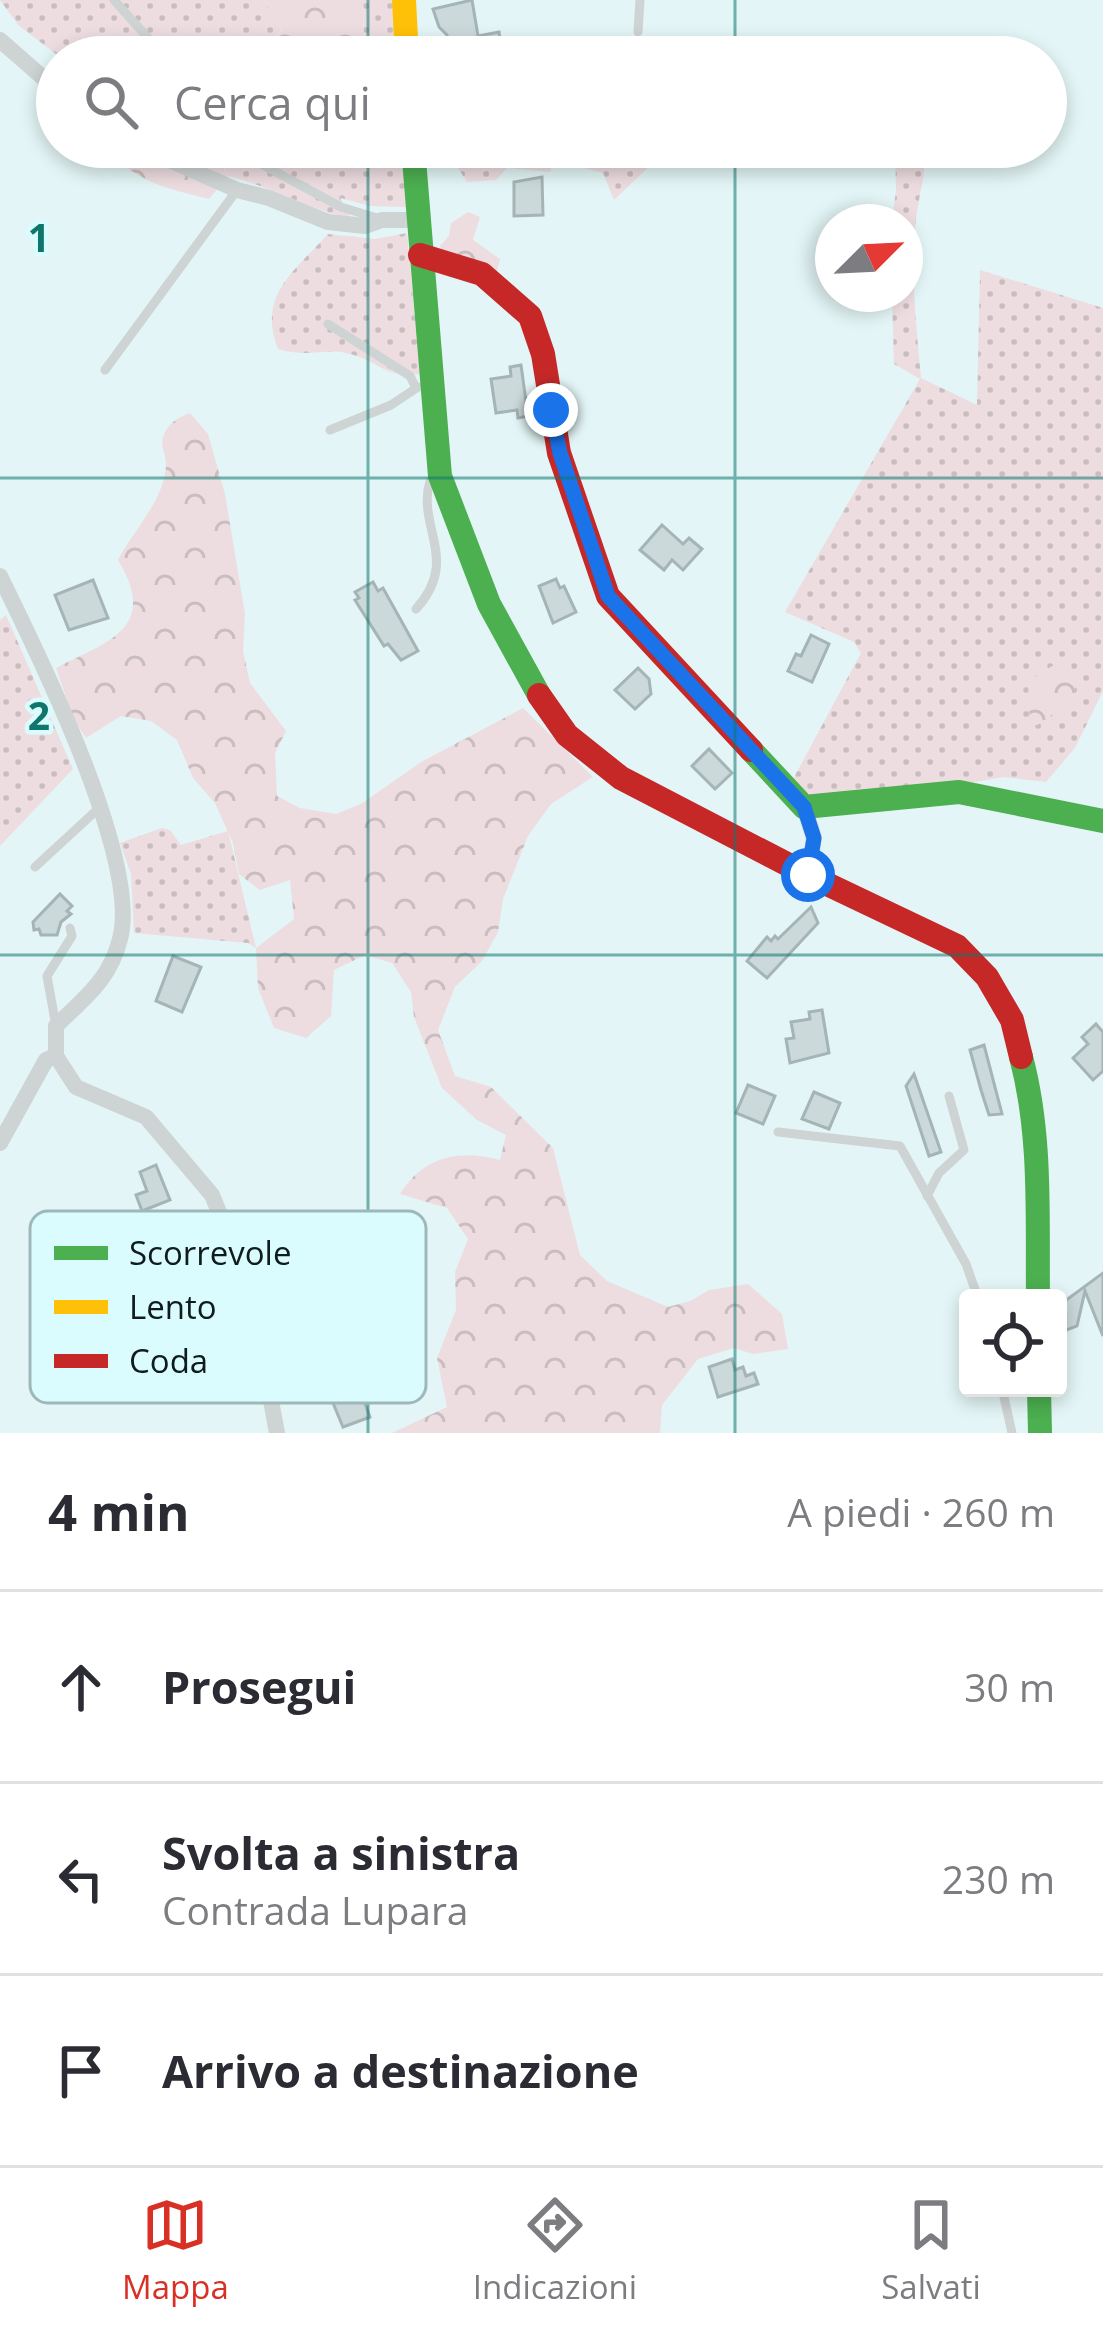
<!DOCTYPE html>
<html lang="it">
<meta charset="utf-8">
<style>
:root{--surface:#fff;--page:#f7f7f7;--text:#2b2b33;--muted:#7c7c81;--line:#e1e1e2;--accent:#d93025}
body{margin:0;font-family:"Open Sans",sans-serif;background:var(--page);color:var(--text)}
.controls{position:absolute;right:36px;bottom:36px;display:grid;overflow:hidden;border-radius:12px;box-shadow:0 6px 18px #0003}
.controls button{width:108px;height:108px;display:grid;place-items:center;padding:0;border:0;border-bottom:3px solid var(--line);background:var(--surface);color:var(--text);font:60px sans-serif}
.compass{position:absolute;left:815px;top:204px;width:108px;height:108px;border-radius:50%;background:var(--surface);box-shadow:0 6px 18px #0003;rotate:66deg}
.stop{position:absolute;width:36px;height:36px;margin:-27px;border:9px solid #1a73e8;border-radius:50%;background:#fff}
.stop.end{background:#1a73e8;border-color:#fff;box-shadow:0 3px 12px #0008}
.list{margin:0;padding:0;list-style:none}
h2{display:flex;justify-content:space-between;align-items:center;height:156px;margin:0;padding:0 48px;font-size:51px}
h2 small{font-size:39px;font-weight:400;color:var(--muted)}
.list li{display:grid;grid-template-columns:78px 1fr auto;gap:36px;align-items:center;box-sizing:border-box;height:192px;padding:0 48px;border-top:3px solid var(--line)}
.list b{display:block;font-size:45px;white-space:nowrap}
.list p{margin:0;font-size:39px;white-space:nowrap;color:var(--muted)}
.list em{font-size:39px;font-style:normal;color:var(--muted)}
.icon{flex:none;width:66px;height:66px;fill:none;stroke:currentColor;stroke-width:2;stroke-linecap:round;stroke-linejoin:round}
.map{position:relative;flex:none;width:1103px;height:1433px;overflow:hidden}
.search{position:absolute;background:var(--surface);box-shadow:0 6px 18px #0003;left:36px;right:36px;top:36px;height:132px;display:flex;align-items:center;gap:30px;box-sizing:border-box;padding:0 42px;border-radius:66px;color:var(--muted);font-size:45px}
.sheet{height:732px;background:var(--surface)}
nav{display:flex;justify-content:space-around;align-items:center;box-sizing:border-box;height:168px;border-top:3px solid var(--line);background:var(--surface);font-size:33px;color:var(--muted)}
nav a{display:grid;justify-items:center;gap:6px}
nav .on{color:var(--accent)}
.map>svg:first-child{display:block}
.grass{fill:url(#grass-dots)}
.forest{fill:url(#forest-crowns)}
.building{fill:#cbd9da;stroke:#a5b4b5;stroke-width:3}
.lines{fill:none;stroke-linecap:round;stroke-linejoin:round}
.lane{stroke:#ced3d3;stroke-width:9}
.street{stroke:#ced3d3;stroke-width:16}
.fast{stroke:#4caf50;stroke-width:24}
.slow{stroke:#ffc107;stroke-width:24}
.jam{stroke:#c62828;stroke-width:24}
.route{stroke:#1a73e8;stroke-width:15}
.grid{fill:none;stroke:#0f766e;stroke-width:3;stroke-opacity:0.55}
.key{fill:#dbfcfe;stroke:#9eb8ba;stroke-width:3}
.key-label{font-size:33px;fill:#0f1b1c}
.grid-label{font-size:39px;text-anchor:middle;font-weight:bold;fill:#0f766e;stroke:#dbfcfe;stroke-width:9;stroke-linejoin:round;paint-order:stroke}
</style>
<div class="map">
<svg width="1103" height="1433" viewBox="0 0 1103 1433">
<defs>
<pattern id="grass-dots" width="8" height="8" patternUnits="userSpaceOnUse" patternTransform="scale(3)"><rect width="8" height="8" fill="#eddde0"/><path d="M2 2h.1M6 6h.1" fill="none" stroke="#cabdc0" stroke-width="1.8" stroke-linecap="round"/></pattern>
<pattern id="forest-crowns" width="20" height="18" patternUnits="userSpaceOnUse" patternTransform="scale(3)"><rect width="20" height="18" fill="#eddde0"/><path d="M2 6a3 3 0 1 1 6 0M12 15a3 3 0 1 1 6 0" fill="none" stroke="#cabdc0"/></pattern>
</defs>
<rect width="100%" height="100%" fill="#e3f5f6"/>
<g class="grass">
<path d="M0 0H264L282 30 264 47 246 56 60 57 19 26Z"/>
<path d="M363 0H395L399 57H364Z"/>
<path d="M197 147H403L406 207 370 206 340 198 351 218C306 209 273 187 228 176L224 165Z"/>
<path d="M441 147H642L654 162 614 200 603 173 554 160 550 172 507 168 496 180 467 182 453 160 443 156Z"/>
<path d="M895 147H916C930 162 922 182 919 200 908 256 916 322 921 378L977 405 980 270 1103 308V691L1075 748 1046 782 1003 777 958 785 805 798 792 781 861 653 854 642 785 612 920 379 894 364 892 294H905V222H892L896 190Z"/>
<path d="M407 233 420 374C384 379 377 359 346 353 324 348 307 358 278 349 257 295 294 272 328 234L375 239Z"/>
<path d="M6 615 73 769 0 846V620Z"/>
<path d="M162 828 170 830 181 845 228 831 256 948 248 943 134 933 131 874 120 843Z"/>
</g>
<g class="forest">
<path d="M264 0H363L364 57H228C252 56 264 47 282 31Z"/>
<path d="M104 147C141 147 211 133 228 176L209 199C161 187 139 183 104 147Z"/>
<path d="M468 212 480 217 473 240 500 259 496 276 442 253 440 246 449 236 451 223Z"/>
<path d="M190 413 208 434 225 494 245 614 243 651 250 683 286 731 275 753 277 796 300 808 336 814 361 804 421 762 523 708 593 777 551 804 528 836 503 899 498 932 482 961 455 987 438 1030 455 1076 491 1087 553 1148 580 1255 607 1281 668 1307 690 1301 709 1290 748 1284 782 1314 788 1349 753 1354 734 1348 698 1359 662 1405 660 1433H392L447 1407 437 1358 456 1310 455 1272 468 1239 447 1208 400 1194C422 1158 458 1148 500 1160L506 1135 477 1120 442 1088 414 1017 411 992 392 963 365 955 334 970 331 1016 306 1038 274 1028 258 988 256 948 294 919 290 880 260 890 239 874 233 843 215 803 193 778 177 740 151 721 121 716 86 738 74 720 56 668C109 641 159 628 118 560 133 531 165 499 166 465 166 451 157 443 167 429 173 420 180 417 190 413Z"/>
<path d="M1052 666H1071C1080 688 1076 697 1057 711 1046 719 1044 725 1030 726L1028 682Z"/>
</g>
<g class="building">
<path d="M472 0 478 36 499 32 502 52 486 57H451L447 35 439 27 433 9Z"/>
<path d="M542 177 543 215 514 216V182Z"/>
<path d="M521 365 528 416 518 418 517 410 496 413 491 379 511 376 510 367Z"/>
<path d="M662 525 683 544 689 538 702 549 683 570 672 560 664 570 640 550Z"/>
<path d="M556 579 560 588 564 586 576 612 553 623 539 586Z"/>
<path d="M93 580 108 618 69 630 55 595Z"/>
<path d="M373 582 378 591 383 588 418 651 401 660 388 644 384 646 355 600 359 598 355 592Z"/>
<path d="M811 635 829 644 812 682 788 671 796 654 801 656Z"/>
<path d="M638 668 649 679 651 694 635 709 615 690Z"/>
<path d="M709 749 732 773 715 789 692 766Z"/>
<path d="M60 894 72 906 67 911 71 914 61 922 57 935H41L39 929 34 930 33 922Z"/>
<path d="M811 907 818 923 767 978 747 961 767 937 771 941 775 936 778 939Z"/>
<path d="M173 956 201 967 182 1012 156 1001Z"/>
<path d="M822 1010 829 1053 790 1063 786 1039 794 1038 791 1022 810 1019 809 1012Z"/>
<path d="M1096 1024 1103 1032V1071L1093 1080 1073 1058 1088 1044 1082 1037Z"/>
<path d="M984 1045 1002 1114 989 1115 981 1090 970 1050Z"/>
<path d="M914 1074 941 1152 929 1156 906 1086Z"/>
<path d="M748 1085 775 1096 763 1124 736 1113Z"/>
<path d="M814 1092 840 1103 829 1129 802 1119Z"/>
<path d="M156 1165 170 1200 142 1211 136 1195 147 1191 140 1172Z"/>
<path d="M1103 1273V1336L1085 1291 1077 1326 1064 1331 1061 1304Z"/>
<path d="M732 1359 735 1370 743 1367 746 1376 754 1373 758 1384 718 1397 709 1367Z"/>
<path d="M360 1391 370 1417 343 1427 333 1403 335 1398Z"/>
</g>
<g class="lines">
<g class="lane">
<path d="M114 0 165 57"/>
<path d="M638 32 640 0"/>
<path d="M245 147 263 165 341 207 377 218"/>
<path d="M328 324 410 376 416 388"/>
<path d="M105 370 237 190"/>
<path d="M330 430 391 405 418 387"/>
<path d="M416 609C461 560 416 526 430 481L435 479"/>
<path d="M35 867 99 808"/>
<path d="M56 1026 47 976 72 936 70 928"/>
<path d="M778 1132 900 1146 966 1264 978 1298"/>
<path d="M927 1196 939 1173 964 1150 949 1096"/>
<path d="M1002 1388 1012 1433"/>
</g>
<g class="street">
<path d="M0 40 57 90"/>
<path d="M140 147 237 190 269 198 328 222 365 226 382 220H417"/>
<path d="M0 576C37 651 141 861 120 939 110 980 84 998 56 1026V1056L46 1060 0 1143"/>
<path d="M804 807 814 838 808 875"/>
<path d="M56 1056 76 1087 146 1117 212 1195 250 1288 277 1433"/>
</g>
<g class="fast">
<path d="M413 147 440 476 489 604 539 695"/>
<path d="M751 750 804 807 959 792 1103 821"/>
<path d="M1021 1057C1042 1135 1037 1218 1038 1298"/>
<path d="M1039 1388 1040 1433"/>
</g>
<path class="slow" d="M404 0 407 57"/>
<g class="jam">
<path d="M420 255 482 274 530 316 543 354 559 453 608 596 751 750"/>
<path d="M539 695 567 735 621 778 808 875 957 946 987 977 1012 1020 1021 1057"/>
</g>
</g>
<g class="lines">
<path class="route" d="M551 410 560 453 608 596 804 807 814 838 808 875"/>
</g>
<path class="grid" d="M368 0V57M735 0V57M368 147V1433M735 147V1433M0 478H1103M0 955H1103"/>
<rect x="30" y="1211" width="396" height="192" rx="18" class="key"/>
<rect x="54" y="1246" width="54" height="14" fill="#4caf50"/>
<rect x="54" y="1300" width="54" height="14" fill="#ffc107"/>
<rect x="54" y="1354" width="54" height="14" fill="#c62828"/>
<g class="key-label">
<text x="129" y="1265">Scorrevole</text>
<text x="129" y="1319">Lento</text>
<text x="129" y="1373">Coda</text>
</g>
<g class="grid-label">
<text x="39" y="252">1</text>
<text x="39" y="730">2</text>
</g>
</svg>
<div class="controls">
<button><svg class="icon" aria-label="locate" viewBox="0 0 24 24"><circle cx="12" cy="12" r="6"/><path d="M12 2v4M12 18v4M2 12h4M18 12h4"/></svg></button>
</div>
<svg class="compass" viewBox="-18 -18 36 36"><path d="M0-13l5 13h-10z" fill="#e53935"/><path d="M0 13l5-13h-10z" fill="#7c7c81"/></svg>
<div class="stop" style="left:808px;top:875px"></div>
<div class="stop end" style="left:551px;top:410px"></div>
<div class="search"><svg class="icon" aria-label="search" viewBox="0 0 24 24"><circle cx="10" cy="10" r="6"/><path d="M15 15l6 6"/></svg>Cerca qui</div>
</div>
<section class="sheet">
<h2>4 min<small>A piedi · 260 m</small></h2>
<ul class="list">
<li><svg class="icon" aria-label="ahead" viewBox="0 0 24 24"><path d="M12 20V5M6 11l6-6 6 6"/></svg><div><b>Prosegui</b></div><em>30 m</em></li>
<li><svg class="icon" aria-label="left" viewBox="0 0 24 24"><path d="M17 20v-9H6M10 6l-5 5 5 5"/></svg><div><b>Svolta a sinistra</b><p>Contrada Lupara</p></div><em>230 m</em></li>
<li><svg class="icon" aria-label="arrive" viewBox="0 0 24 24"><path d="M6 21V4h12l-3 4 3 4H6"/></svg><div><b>Arrivo a destinazione</b></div></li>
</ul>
</section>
<nav>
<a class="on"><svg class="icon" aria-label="map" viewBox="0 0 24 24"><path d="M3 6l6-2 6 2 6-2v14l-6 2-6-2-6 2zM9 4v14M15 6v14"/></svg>Mappa</a>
<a><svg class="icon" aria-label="directions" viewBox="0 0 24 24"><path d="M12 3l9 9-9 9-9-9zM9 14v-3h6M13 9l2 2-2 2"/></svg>Indicazioni</a>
<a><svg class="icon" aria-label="saved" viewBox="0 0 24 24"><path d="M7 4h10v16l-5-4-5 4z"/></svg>Salvati</a>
</nav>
